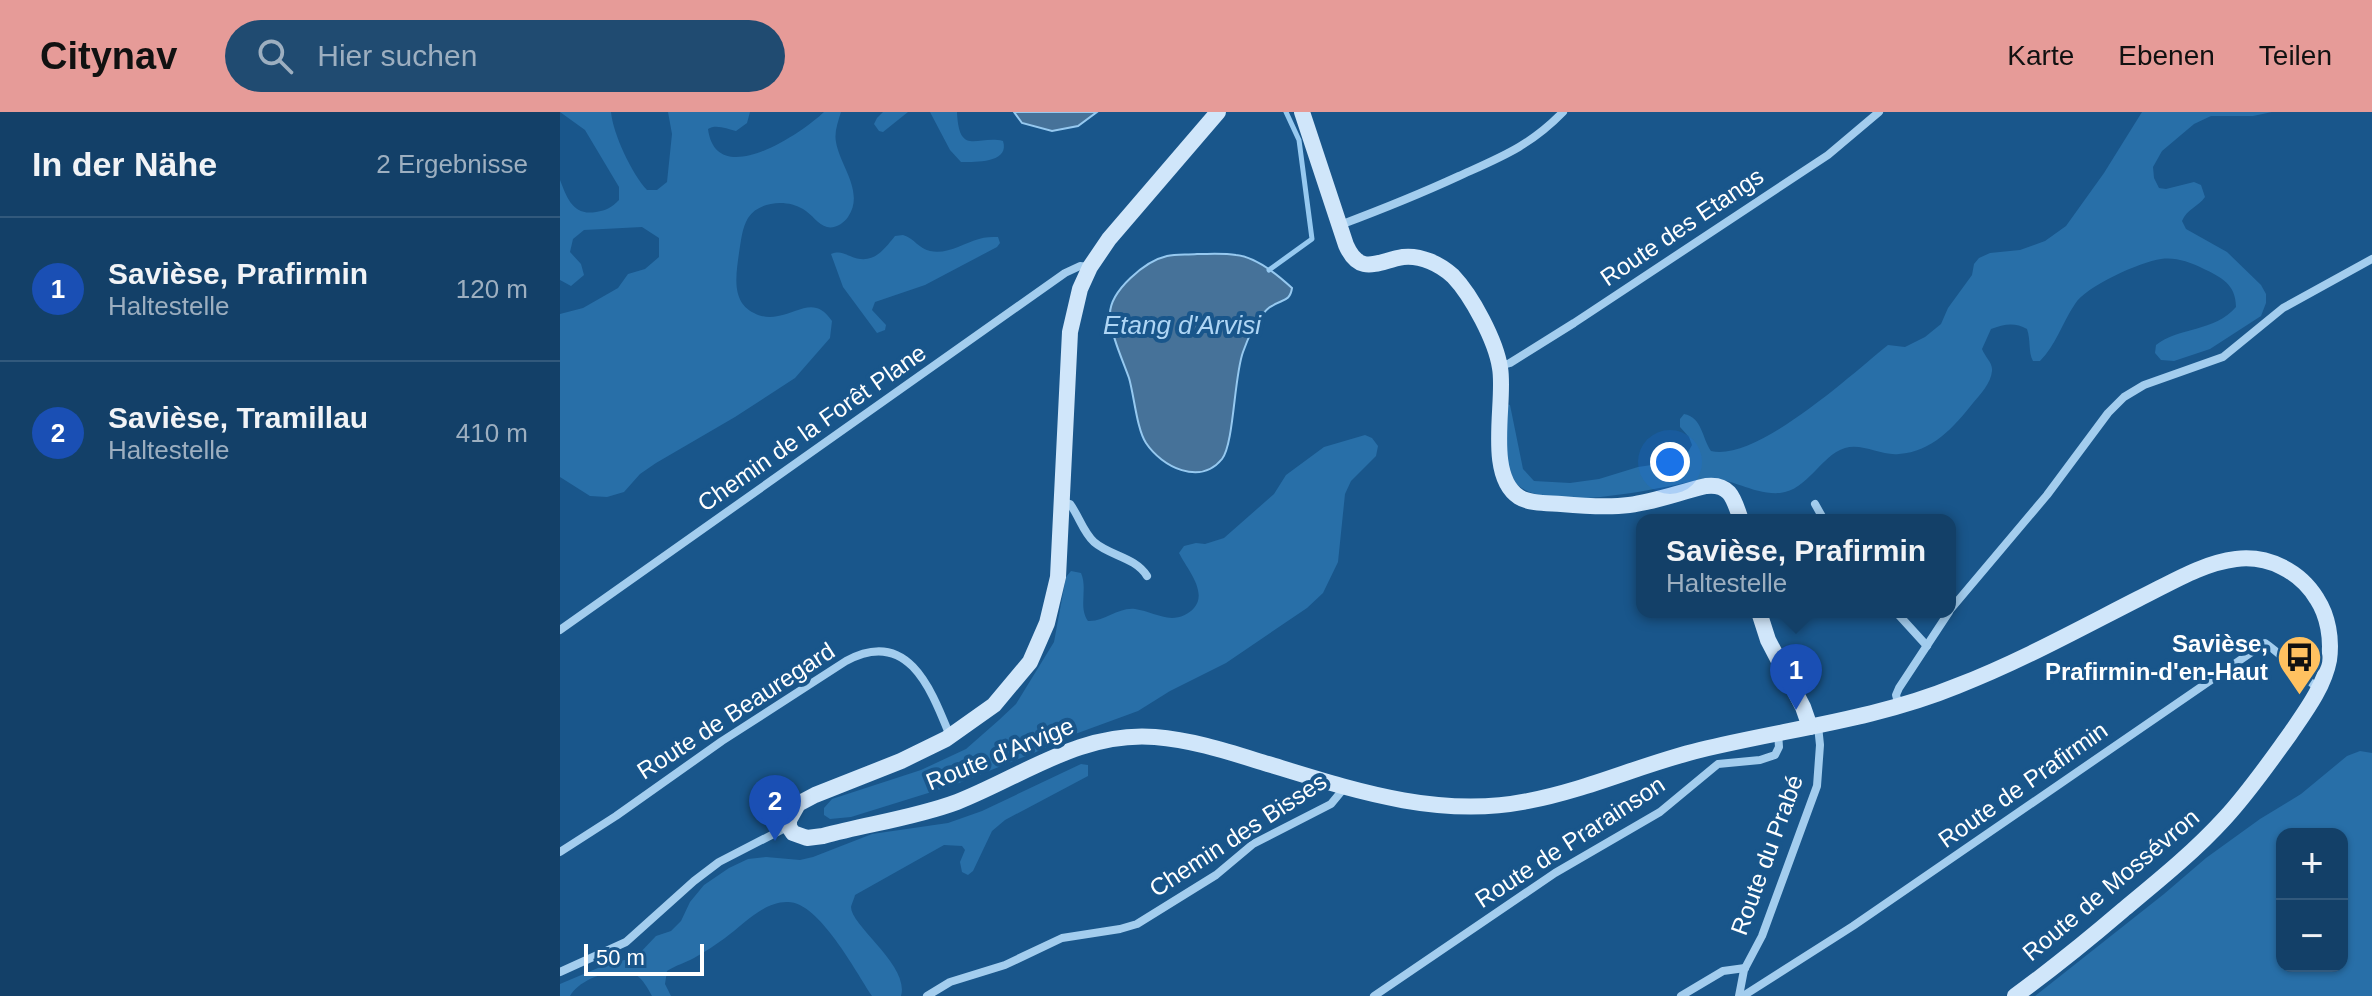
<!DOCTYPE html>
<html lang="de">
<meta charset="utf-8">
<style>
:root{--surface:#134068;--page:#204b71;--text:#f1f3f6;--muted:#9dafc0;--line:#32597c;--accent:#e69b98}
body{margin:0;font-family:Helvetica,sans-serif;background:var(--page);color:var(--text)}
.controls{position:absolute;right:24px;bottom:24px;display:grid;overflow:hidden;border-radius:16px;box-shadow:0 2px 6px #0004}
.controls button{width:72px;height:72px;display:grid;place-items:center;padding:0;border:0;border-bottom:2px solid var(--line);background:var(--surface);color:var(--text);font:40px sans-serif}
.scale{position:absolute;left:24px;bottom:20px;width:120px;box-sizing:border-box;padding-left:8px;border:4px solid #fff;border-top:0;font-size:22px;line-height:28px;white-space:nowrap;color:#fff;-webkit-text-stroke:6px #19568b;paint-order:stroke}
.you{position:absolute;left:1110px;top:350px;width:28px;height:28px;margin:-20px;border:6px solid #fff;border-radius:50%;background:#1a73e8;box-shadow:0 0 0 12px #1a73e833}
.badge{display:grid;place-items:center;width:52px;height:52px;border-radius:50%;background:var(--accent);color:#fff;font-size:26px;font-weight:700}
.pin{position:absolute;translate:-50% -66px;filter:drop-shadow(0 2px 4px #0008)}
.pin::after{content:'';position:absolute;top:42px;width:28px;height:24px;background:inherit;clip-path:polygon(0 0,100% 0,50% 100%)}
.popup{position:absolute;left:1076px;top:402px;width:320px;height:104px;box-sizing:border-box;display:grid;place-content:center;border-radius:16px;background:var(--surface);filter:drop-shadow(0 2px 6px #0005);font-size:26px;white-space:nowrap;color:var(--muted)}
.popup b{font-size:30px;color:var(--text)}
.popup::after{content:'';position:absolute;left:50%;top:100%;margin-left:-16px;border:16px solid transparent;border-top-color:var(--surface)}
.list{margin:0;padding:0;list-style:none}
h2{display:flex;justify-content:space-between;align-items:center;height:104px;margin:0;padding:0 32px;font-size:34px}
h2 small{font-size:26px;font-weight:400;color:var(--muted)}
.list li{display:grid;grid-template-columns:52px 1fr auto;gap:24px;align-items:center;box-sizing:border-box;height:144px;padding:0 32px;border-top:2px solid var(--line)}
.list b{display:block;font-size:30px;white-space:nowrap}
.list p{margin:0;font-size:26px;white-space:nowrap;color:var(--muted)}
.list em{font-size:26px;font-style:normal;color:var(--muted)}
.icon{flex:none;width:44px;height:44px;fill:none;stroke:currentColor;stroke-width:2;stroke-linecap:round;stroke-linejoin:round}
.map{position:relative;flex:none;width:1812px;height:884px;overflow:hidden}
header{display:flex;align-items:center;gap:48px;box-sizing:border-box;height:112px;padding:0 40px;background:var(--accent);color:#111}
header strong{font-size:38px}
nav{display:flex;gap:44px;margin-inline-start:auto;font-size:28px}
.search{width:560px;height:72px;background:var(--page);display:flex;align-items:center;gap:20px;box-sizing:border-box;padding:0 28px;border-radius:44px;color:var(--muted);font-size:30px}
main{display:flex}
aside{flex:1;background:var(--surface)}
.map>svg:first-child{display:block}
.green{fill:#286fa8;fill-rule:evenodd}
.water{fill:#467299;stroke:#96c9f0;stroke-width:2}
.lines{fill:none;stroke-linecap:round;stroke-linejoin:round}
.stream{stroke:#96c9f0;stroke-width:5}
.street{stroke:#a3cdee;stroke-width:8}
.secondary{stroke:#d0e6fa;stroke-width:16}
.labels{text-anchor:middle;stroke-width:8;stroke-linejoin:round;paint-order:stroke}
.street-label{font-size:24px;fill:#fff;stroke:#19568b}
.poi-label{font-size:24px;font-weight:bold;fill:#fff;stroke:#19568b;text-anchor:end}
.water-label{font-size:26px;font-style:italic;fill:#afd6f5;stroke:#19568b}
</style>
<header>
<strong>Citynav</strong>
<div class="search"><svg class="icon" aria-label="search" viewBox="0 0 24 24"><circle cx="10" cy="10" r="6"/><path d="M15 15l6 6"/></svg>Hier suchen</div>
<nav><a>Karte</a><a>Ebenen</a><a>Teilen</a></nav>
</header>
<main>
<aside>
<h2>In der Nähe<small>2 Ergebnisse</small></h2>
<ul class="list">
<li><span class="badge" style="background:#1a4fb4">1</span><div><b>Savièse, Prafirmin</b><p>Haltestelle</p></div><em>120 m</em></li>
<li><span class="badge" style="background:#1a4fb4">2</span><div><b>Savièse, Tramillau</b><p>Haltestelle</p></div><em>410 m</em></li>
</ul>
</aside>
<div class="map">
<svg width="1812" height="884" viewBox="0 0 1812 884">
<rect width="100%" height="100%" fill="#19568b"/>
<g class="green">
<path d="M0 0H51C53 22 72 62 87 78H97L107 70 112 22 108 0H190L187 11 176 19C167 17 156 12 148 17 156 79 241 22 264 0H281C278 10 274 20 276 30 280 54 305 80 288 105 284 111 275 117 267 115 258 113 252 102 243 97 227 87 199 89 188 106 182 116 181 129 179 141 176 163 171 190 194 201 201 205 210 206 218 204 240 200 255 184 272 209L270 226 235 266 175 305 96 351 80 362 64 380 47 385 30 384 0 365V202L23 196 58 176 68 162 85 157 99 145V126L82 115 24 118 13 127 10 140 21 152 24 163 11 174 0 168V68C7 86 13 104 36 100 47 98 51 96 59 88V75L25 18Z"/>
<path d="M323 0H348L323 20 319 19 314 12 317 6Z"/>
<path d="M370 0H397C399 45 417 23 443 29 450 51 416 50 401 50L390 38Z"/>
<path d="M1582 0H1712L1693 4H1651L1634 12 1602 39 1593 55 1594 66 1599 76 1606 77 1634 70 1641 73 1645 85C1638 95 1627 97 1622 109L1626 117 1667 140 1701 173 1706 182V191L1701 204 1650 237 1614 249 1601 248 1595 241 1596 233C1618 215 1655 220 1676 195 1676 172 1661 165 1642 156 1629 150 1616 145 1601 147 1580 150 1526 174 1515 192 1502 211 1496 233 1480 249H1473C1468 240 1471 228 1467 217 1455 210 1444 212 1431 217L1422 237C1425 245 1433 251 1432 259 1431 271 1420 283 1413 291 1394 315 1372 340 1339 342 1321 344 1303 331 1285 336 1260 344 1248 378 1220 381 1194 383 1172 366 1148 366 1108 374 974 408 951 365 942 348 945 311 944 291L950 293 963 357 974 369 1010 371 1039 367 1078 355 1105 351 1127 342 1132 333 1129 325 1120 315V307L1124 302C1142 305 1142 326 1151 339 1197 350 1293 261 1328 233L1345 235 1365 225 1381 212 1388 196 1412 163 1414 152 1419 146 1430 141 1460 138 1485 129 1506 114 1544 61Z"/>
<path d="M343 123C354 126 359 137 370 139 387 143 404 131 419 127 425 125 432 125 438 125L440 131 437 135 365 173 315 190 312 198 326 213 325 218 317 221 283 175 271 142C279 139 282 141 290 144 312 154 323 139 335 124Z"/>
<path d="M805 323 812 326 818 334 816 344 791 369 785 382 778 450 763 481 747 496 666 551 610 579 578 599 507 625 476 640 394 673 291 705 270 707 264 703V696L272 687 361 658 406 637 439 608 456 592 494 530 506 465 511 459 521 461C528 477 518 495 528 509 545 510 558 495 575 497 588 499 599 505 612 506 620 506 629 502 634 496 648 480 627 457 619 441L624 434 636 431 645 432 664 426 714 382 726 363 764 335Z"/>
<path d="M1800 639 1812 641V884H1475L1604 782 1646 746 1700 707 1741 682 1787 644ZM1722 722H1782V854H1722Z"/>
<path d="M521 652 528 653V664L445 708 432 719 413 759 408 763 402 760 400 750 405 738 402 734 384 733 295 783C295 784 291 794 291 795 291 814 350 854 341 884H312C296 860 259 790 228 790 204 789 183 813 165 826 155 833 145 840 134 846 125 851 116 853 107 859L105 872 111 884H92C88 877 83 867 76 863 56 854 20 866 10 884H0V872L45 853 76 845 96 824 111 819 121 809 130 790 144 773 169 756 188 747 206 745 240 748 253 745 312 722 388 711 422 699Z"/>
</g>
<g class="water">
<path d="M454 0H537L518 14 492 19 462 11Z"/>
<path d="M637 142C650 142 664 141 676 143 696 145 718 163 732 176 730 190 722 187 712 194 707 196 702 203 699 207 692 216 687 229 683 240 674 264 674 332 662 347 640 374 602 355 586 331 577 318 574 283 569 266 562 246 551 224 550 202 550 179 585 149 607 144 616 142 627 143 637 142Z"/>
</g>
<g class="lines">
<path class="stream" d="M709 158 752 127 739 28 726 0"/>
<g class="street">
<path d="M780 113C820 98 860 82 899 64 941 45 970 34 1003 0"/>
<path d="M940 254 950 251 1014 211 1268 43 1319 0"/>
<path d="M503 390 510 392C519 404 523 420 534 430 550 444 575 445 587 464"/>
<path d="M1255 392 1264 408"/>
<path d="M1390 498 1487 383 1548 301 1564 285 1584 273 1663 245 1723 196 1812 147"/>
<path d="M1336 500 1367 534"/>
<path d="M0 518 505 161 520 154 529 155"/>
<path d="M1339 594 1336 583 1339 576 1389 500"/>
<path d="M0 740 56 704 162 629 286 549C348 515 371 577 390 624"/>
<path d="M0 860 66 830 134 769 159 750 229 714"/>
<path d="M367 884 390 870 445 853 502 826 560 817 577 812 656 763 693 732 771 692 785 675"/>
<path d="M814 884 995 761 1100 700 1158 652 1200 648 1215 643 1219 635 1218 621"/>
<path d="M1121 884 1163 859 1185 856"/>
<path d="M1179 884 1184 858 1202 824 1257 674 1260 633 1258 614"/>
<path d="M1183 884 1293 814 1705 531C1725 545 1739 562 1758 576"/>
</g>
<g class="secondary">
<path d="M658 0 549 127 530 155 520 177 510 220 498 465 487 511 470 550 434 593 386 627 341 649 255 683 238 692 229 708V715L233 721 247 726 263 724C307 712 354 706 397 690 463 664 521 619 595 625 634 628 672 641 708 652 793 678 879 707 968 689 1027 678 1082 652 1140 638 1226 617 1314 608 1397 574 1459 550 1519 517 1578 487 1609 472 1642 451 1676 447 1708 443 1740 459 1757 487 1768 504 1772 527 1769 548 1764 575 1745 600 1730 622 1709 651 1689 680 1665 706 1634 740 1598 769 1563 798 1528 828 1492 857 1455 884"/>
<path d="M742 0 786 133C800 165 818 149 843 145 861 143 880 152 893 164 912 184 936 229 940 256 946 288 925 363 959 385 970 392 989 391 1001 392 1023 394 1047 396 1069 393 1095 390 1120 380 1146 374 1171 371 1174 388 1181 408"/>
<path d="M1199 500 1208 528 1243 595 1250 615"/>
</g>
</g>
<defs>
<symbol id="bus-pin" viewBox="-11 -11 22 30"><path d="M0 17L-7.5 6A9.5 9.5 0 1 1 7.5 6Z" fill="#ffc160" stroke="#19568b"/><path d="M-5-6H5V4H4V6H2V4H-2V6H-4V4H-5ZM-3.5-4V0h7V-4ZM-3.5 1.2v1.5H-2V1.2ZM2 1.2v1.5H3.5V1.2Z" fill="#111"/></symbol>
</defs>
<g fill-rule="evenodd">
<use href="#bus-pin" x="1714" y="520" width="51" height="69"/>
</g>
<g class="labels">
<g class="street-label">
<text transform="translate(1122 115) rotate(-34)" y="8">Route des Etangs</text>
<text transform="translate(252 316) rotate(-35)" y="8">Chemin de la Forêt Plane</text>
<text transform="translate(176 599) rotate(-33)" y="8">Route de Beauregard</text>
<text transform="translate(440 642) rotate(-22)" y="8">Route d'Arvige</text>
<text transform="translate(1463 673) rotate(-35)" y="8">Route de Prafirmin</text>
<text transform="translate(678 723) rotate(-33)" y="8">Chemin des Bisses</text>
<text transform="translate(1010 730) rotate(-33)" y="8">Route de Prarainson</text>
<text transform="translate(1207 743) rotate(-70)" y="8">Route du Prabé</text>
<text transform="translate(1551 773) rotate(-40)" y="8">Route de Mossévron</text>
</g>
<g class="poi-label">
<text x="1708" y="540">Savièse,<tspan x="1708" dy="28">Prafirmin-d'en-Haut</tspan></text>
</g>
<g class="water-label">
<text x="622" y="222">Etang d'Arvisi</text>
</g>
</g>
</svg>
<div class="controls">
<button>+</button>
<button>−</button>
</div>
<div class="scale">50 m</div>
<div class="you"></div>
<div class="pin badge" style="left:1236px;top:598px;background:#1a4fb4">1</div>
<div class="popup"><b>Savièse, Prafirmin</b>Haltestelle</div>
<div class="pin badge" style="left:215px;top:729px;background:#1a4fb4">2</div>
</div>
</main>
